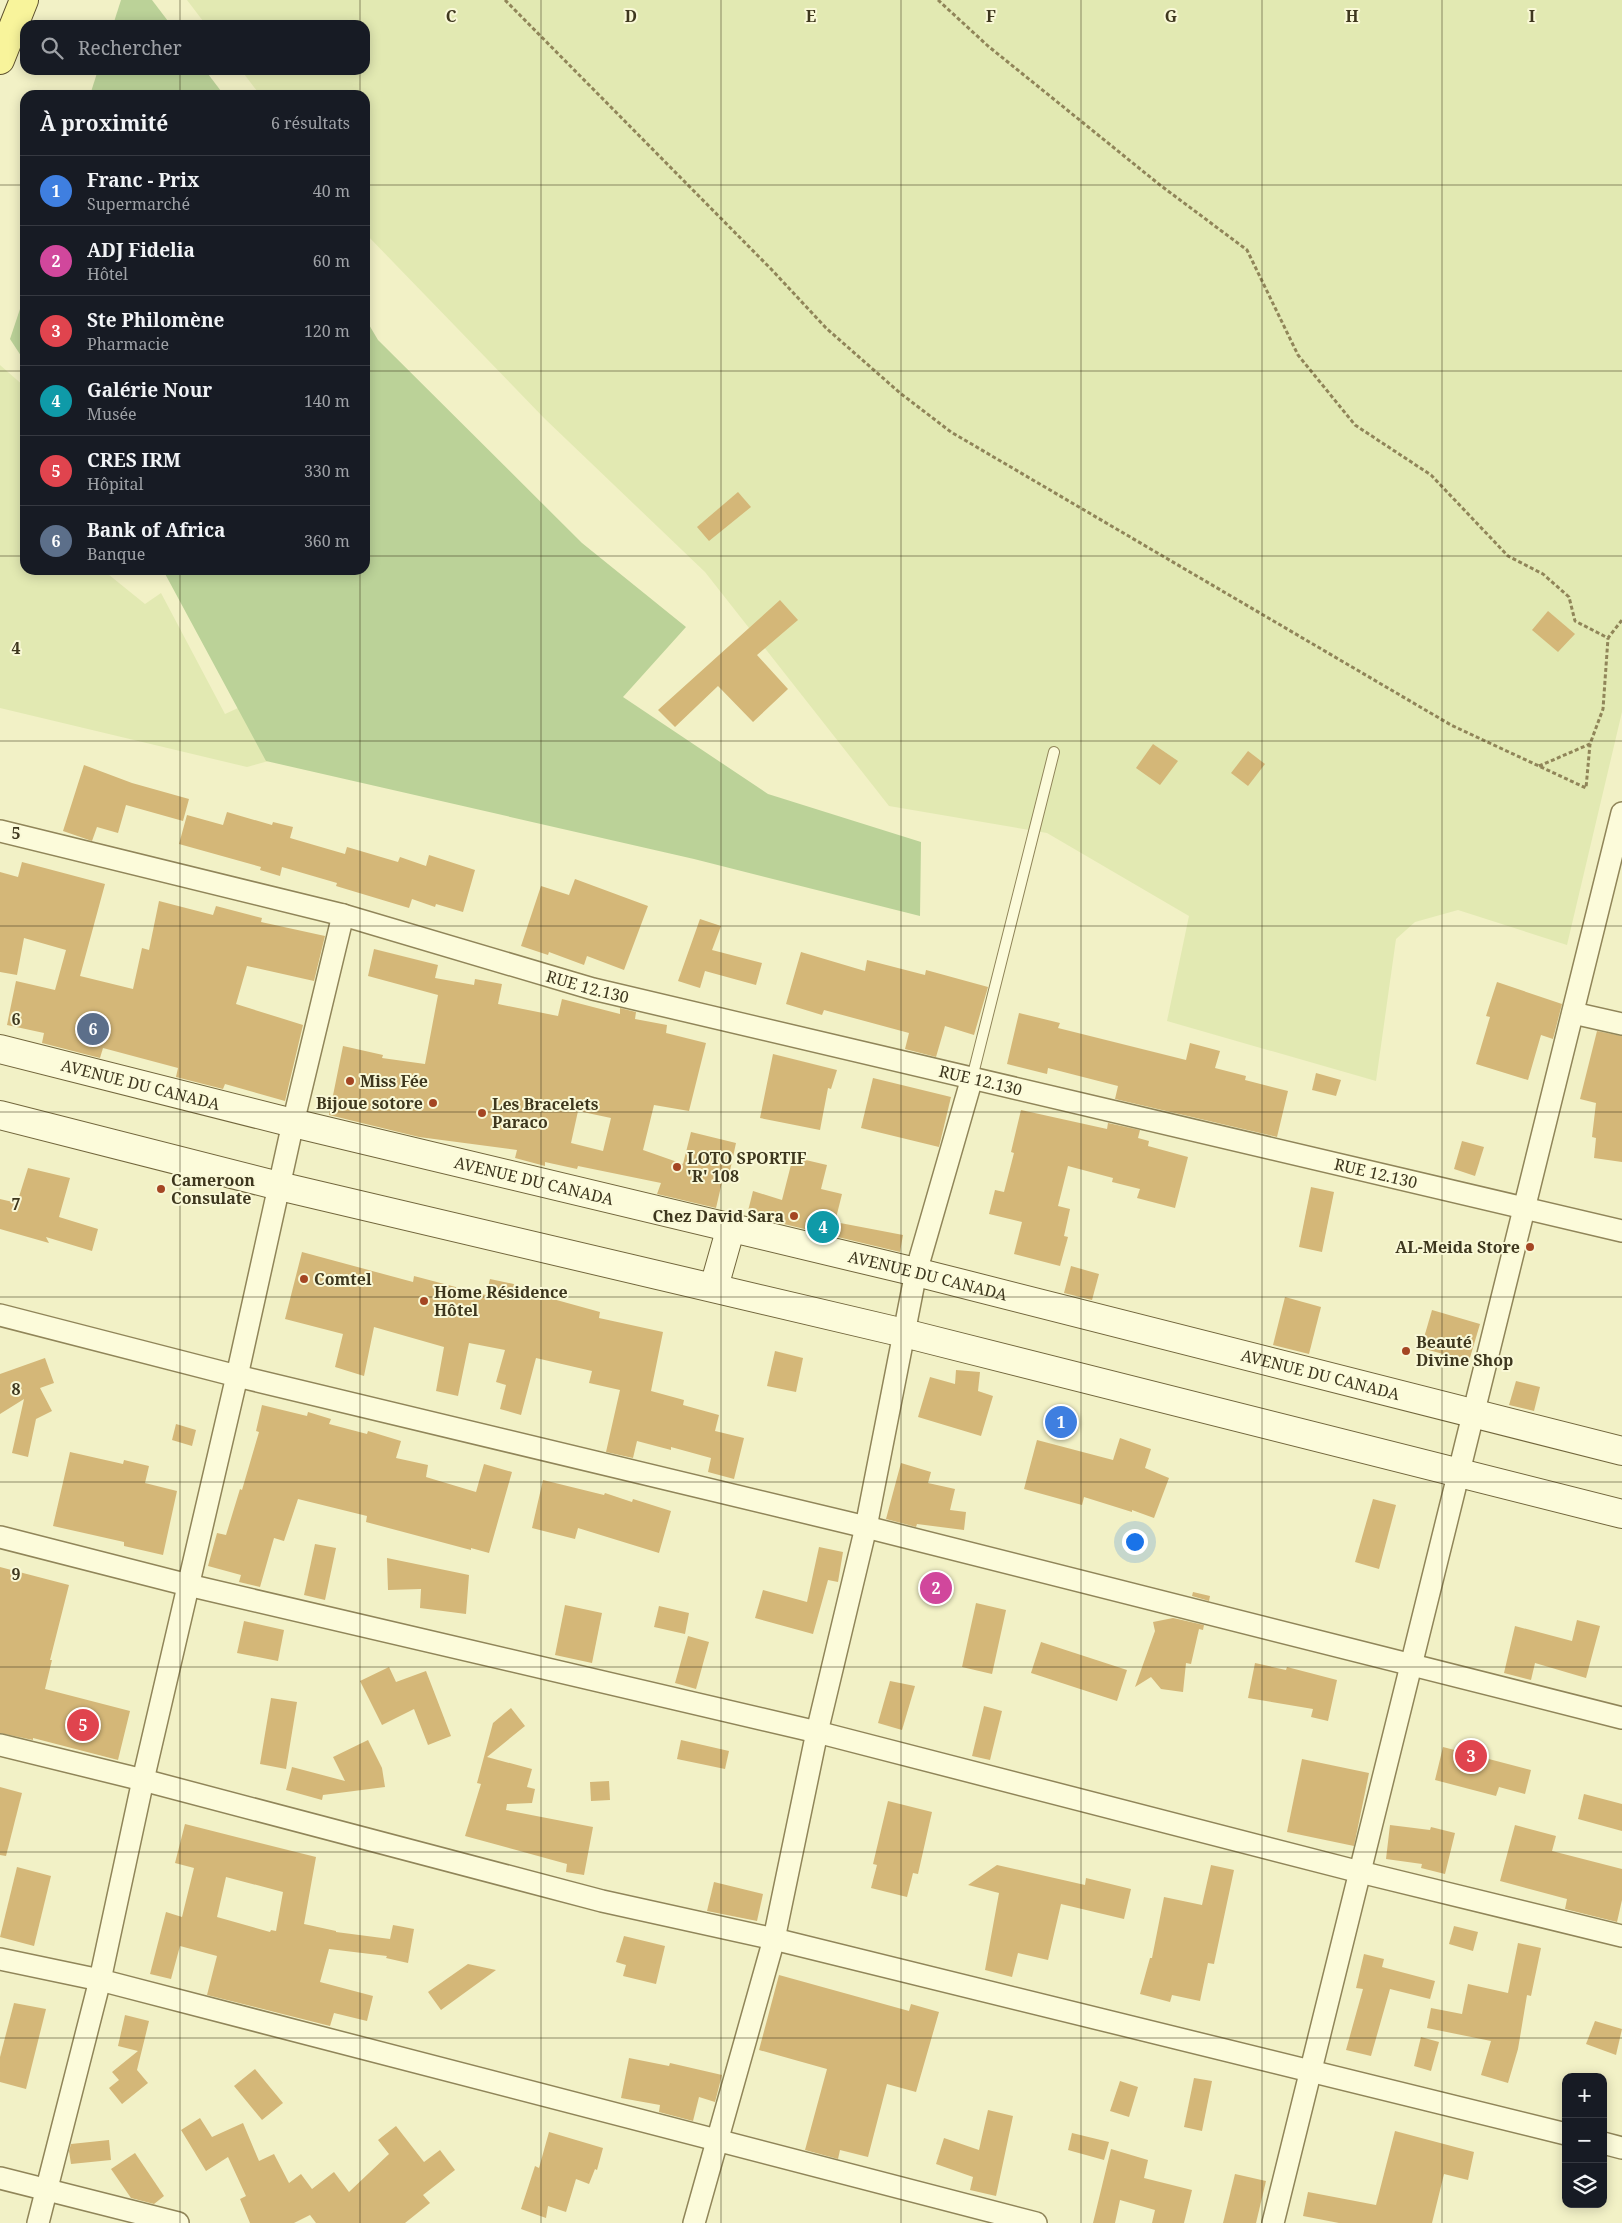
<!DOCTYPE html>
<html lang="fr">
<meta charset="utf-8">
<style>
:root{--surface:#171b24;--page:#242831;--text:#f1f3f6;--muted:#9ea1a6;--line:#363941;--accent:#0f766e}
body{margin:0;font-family:"Noto Serif",serif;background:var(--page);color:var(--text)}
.controls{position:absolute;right:15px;bottom:15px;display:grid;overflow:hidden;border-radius:10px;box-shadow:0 2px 12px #0003}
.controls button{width:45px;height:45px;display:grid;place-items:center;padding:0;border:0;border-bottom:1px solid var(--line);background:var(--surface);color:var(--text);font:25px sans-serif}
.you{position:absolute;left:1134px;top:1541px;width:18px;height:18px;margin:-12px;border:4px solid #fff;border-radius:50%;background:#1a73e8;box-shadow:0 0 0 8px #1a73e833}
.badge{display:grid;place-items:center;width:32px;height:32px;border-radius:50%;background:var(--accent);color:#fff;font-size:16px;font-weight:700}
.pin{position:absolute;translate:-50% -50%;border:2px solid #fff;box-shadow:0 1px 5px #0006}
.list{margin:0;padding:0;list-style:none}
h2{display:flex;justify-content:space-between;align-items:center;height:65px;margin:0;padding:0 20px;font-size:21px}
h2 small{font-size:16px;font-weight:400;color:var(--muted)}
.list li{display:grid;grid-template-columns:32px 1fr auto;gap:15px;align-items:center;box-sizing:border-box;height:70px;padding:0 20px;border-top:1px solid var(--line)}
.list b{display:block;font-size:19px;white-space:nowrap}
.list p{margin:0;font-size:16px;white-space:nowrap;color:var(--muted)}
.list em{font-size:16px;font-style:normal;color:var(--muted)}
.icon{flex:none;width:28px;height:28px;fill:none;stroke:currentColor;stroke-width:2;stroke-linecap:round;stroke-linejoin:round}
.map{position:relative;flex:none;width:1622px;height:2223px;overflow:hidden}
.search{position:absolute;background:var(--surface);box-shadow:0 2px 12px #0003;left:20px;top:20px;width:350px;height:55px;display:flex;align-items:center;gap:12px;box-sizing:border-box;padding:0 18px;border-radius:15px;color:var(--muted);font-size:19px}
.panel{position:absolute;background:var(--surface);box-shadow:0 2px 12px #0003;left:20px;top:90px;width:350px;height:485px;border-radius:15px}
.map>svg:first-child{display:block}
.farmland{fill:#e2e9b2}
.green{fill:#bbd298}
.building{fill:#d4b778;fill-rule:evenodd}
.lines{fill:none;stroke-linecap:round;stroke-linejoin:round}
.service-casing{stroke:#908559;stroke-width:12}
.minor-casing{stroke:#908559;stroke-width:24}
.secondary-casing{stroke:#72663c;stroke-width:30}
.primary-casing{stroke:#5d512e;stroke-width:30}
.path{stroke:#908559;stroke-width:3;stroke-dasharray:4 2.5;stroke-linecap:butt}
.service{stroke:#fcfbda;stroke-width:10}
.minor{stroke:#fcfbda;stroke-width:21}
.secondary{stroke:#fcfbda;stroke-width:28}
.primary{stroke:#f8f49b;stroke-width:28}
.grid{fill:none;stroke:#3e371e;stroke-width:1;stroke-opacity:0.55}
.poi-dot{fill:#a44623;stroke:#f9f8d6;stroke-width:2}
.labels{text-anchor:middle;stroke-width:4;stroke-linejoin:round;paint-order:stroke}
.street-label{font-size:16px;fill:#3e371e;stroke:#f9f8d6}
.poi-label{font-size:16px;font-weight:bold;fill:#3e371e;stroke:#f9f8d6;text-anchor:start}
.grid-label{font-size:16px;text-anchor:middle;font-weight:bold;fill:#3e371e;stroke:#f9f8d6;stroke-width:4;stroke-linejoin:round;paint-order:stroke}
</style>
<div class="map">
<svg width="1622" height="2223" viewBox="0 0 1622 2223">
<rect width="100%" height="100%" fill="#f2f1c6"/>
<g class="farmland">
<path d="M187 0H1622V712L1567 945 1458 910 1415 922 1396 939 1376 1081 1167 1021 1189 916 1047 833 889 806 705 572 544 418 365 233V95H260L241 70H365V25H206Z"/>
<path d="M0 365 25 387V570H103L145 604 161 593 225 714 260 698 283 757 247 767 0 708Z"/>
</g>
<g class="green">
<path d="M121 0H152L171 25H113Z"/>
<path d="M98 70H205L224 95H90Z"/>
<path d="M25 294V362L10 339Z"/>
<path d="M365 318 378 340 582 543 686 627 623 697 768 794 921 842 920 916 694 859 266 761 163 570H365Z"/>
</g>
<g class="building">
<path d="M738 492 751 507 709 541 697 527Z"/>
<path d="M780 600 798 620 757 655 788 689 753 722 718 686 675 727 658 710Z"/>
<path d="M1548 611 1575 634 1558 652 1532 630Z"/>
<path d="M1153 744 1178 761 1160 785 1136 768Z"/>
<path d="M1248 751 1265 764 1248 786 1231 773Z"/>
<path d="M84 765 132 783 189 799 183 821 126 805 118 833 97 827 92 841 63 831Z"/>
<path d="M227 812 272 825 273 822 293 827 290 838 345 854 347 847 398 862 400 857 426 866 429 855 475 870 463 912 436 904 435 907 412 899 409 908 336 886 337 883 282 867 280 876 260 870 261 867 179 844 187 815 223 825Z"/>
<path d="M22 862 105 884 80 976 133 989 142 948 149 950 159 901 213 915 216 906 262 918 261 922 325 936 314 981 247 966 236 1004 303 1025 285 1101 225 1084 223 1089 176 1077 178 1068 103 1048 100 1058 42 1043 44 1033 7 1025 16 981 55 990 66 950 24 938 17 975 0 972V872L18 877Z"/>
<path d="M575 879 648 906 624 970 587 956 584 965 549 952 548 955 521 946 541 886 569 895Z"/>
<path d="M700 919 721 926 712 950 762 963 756 985 705 971 700 988 678 981Z"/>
<path d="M374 949 438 965 435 978 474 985 475 979 502 984 498 1004 558 1016 562 999 620 1014V1008L636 1012 635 1019 667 1025 666 1033 706 1043 689 1111 654 1105 643 1150 683 1164 691 1132 736 1143 728 1180 723 1178 716 1208 657 1194 661 1183 578 1166 577 1169 545 1162V1166L515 1158 517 1150 419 1137 329 1115 343 1046 383 1055 382 1058 425 1064 438 995 368 976ZM578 1111 611 1118 603 1151 571 1143Z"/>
<path d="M801 952 865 971 867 960 925 975 926 970 988 987 974 1035 945 1026 936 1057 905 1049 909 1033 824 1010 822 1015 786 1004Z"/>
<path d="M1497 982 1562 1004 1553 1039 1541 1035 1528 1080 1476 1064 1490 1017 1486 1016Z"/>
<path d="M1019 1013 1060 1023 1058 1028 1186 1060 1190 1043 1220 1051 1215 1068 1246 1076 1245 1080 1288 1091 1277 1137 1115 1099 1118 1086 1048 1068 1047 1074 1007 1064Z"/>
<path d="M1597 1031 1622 1036V1162L1594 1158 1596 1138 1592 1137 1596 1103 1580 1099Z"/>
<path d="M773 1054 837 1070 831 1089 828 1088 820 1130 760 1118Z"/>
<path d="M1316 1073 1341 1080 1336 1096 1312 1090Z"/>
<path d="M873 1078 951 1097 939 1147 861 1128Z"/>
<path d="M1021 1110 1107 1129 1108 1123 1140 1130 1138 1138 1149 1141 1148 1146 1188 1157 1175 1208 1137 1198 1140 1189 1112 1182 1113 1178 1068 1166 1058 1206 1070 1209 1064 1236 1068 1237 1060 1266 1014 1254 1022 1222 989 1214 995 1190 1004 1192 1014 1153 1011 1152Z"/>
<path d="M1462 1141 1484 1147 1475 1176 1454 1169Z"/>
<path d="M793 1157 827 1165 821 1189 842 1194 835 1222 903 1235 900 1252 747 1215 753 1191 782 1200Z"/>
<path d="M28 1168 70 1178 59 1217 98 1229 92 1251 46 1237 49 1243 0 1229V1199L17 1203Z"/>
<path d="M1311 1187 1334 1192 1322 1252 1299 1247Z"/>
<path d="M302 1252 413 1282 414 1276 486 1295 490 1279 514 1284 513 1288 600 1312 599 1318 663 1332 651 1391 684 1400 683 1405 719 1415 715 1431 744 1438 734 1479 708 1472 711 1458 671 1447V1450L637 1441 633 1458 606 1452 620 1390 589 1383 592 1371 536 1358 521 1415 500 1409 506 1385 496 1382 505 1350 469 1343 458 1396 436 1391 444 1347 374 1327 364 1376 335 1367 343 1334 285 1319Z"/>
<path d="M1071 1266 1099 1274 1092 1300 1064 1293Z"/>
<path d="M1285 1297 1321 1307 1309 1354 1273 1345Z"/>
<path d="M1432 1310 1480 1324 1469 1361 1421 1348Z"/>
<path d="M775 1351 803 1358 796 1392 767 1386Z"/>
<path d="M45 1358 54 1383 40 1388 52 1411 36 1419 28 1457 12 1453 24 1399 0 1414V1374Z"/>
<path d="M956 1370 980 1372 978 1391 993 1396 981 1436 918 1417 930 1377 955 1384Z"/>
<path d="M1516 1381 1540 1387 1534 1411 1509 1405Z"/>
<path d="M262 1405 307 1416 308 1412 331 1419 329 1424 367 1434 368 1431 401 1441 396 1458 428 1465 426 1477 476 1492 484 1464 512 1472 489 1553 471 1548V1550L366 1522 367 1516 298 1499 284 1541 274 1538 260 1587 239 1582 241 1575 208 1566 217 1533 226 1535 240 1489 242 1490 259 1432 256 1431Z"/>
<path d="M176 1424 196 1430 192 1446 172 1440Z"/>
<path d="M1120 1438 1151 1449 1145 1468 1169 1478 1154 1518 1132 1510V1512L1084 1497 1082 1505 1024 1489 1037 1440 1113 1460Z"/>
<path d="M70 1452 123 1464 124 1460 149 1466 145 1483 177 1491 163 1555 124 1546V1542L53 1526Z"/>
<path d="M901 1463 931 1472 928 1483 955 1489 950 1510 966 1512 964 1530 917 1524 916 1527 886 1519Z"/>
<path d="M543 1480 604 1495 605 1493 632 1502 633 1499 671 1511 659 1553 578 1528 575 1539 532 1528Z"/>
<path d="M1373 1499 1396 1505 1379 1569 1355 1562Z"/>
<path d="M315 1544 336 1548 325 1600 304 1595Z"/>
<path d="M819 1547 843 1552 838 1582 828 1580 813 1634 755 1618 763 1590 807 1602Z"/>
<path d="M387 1558 469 1575 466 1614 420 1608 421 1589 388 1590Z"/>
<path d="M0 1567 69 1585 50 1660H52L45 1689 130 1711 118 1760 33 1738V1740L0 1733Z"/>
<path d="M1193 1592 1210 1596 1209 1601 1192 1596Z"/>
<path d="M976 1603 1006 1610 992 1674 962 1667Z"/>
<path d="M565 1605 602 1613 592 1663 555 1655Z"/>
<path d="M659 1606 689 1613 685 1634 654 1627Z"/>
<path d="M1173 1618 1204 1625 1203 1630 1199 1629 1191 1664 1186 1663 1183 1692 1161 1689 1151 1677 1135 1687 1155 1631 1153 1622Z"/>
<path d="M1577 1620 1600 1626 1586 1678 1535 1663 1531 1680 1504 1673 1515 1626 1572 1641Z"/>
<path d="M244 1621 284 1630 278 1661 237 1653Z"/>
<path d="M688 1636 709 1642 696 1689 675 1683Z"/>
<path d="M1041 1642 1127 1670 1117 1701 1031 1673Z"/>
<path d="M1255 1663 1286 1670 1287 1667 1337 1680 1328 1721 1311 1717 1313 1709 1248 1698Z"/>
<path d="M389 1667 396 1682 426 1671 451 1736 428 1745 414 1709 382 1725 360 1681Z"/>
<path d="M890 1681 915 1686 902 1730 878 1723Z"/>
<path d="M271 1698 297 1702 286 1769 260 1764Z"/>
<path d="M984 1706 1002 1711 990 1760 972 1756Z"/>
<path d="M511 1708 525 1726 487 1757 532 1769 527 1787 535 1789 532 1803 507 1804 506 1810 593 1827 584 1875 566 1872 567 1864 465 1836 481 1784 477 1783 493 1723Z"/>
<path d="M368 1740 382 1768 385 1787 323 1795 322 1800 286 1790 292 1767 345 1781 333 1757Z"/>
<path d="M681 1740 729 1751 725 1769 677 1759Z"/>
<path d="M1443 1747 1531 1770 1525 1794 1499 1787 1496 1796 1435 1780Z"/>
<path d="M1302 1759 1369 1773 1354 1846 1287 1832Z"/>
<path d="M609 1781 610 1800 591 1801 590 1782Z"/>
<path d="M0 1787 22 1793 6 1856 0 1855Z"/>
<path d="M1584 1794 1622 1804V1831L1578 1819Z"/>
<path d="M888 1801 932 1812 918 1874 913 1873 907 1897 871 1888 877 1865 873 1864Z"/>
<path d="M185 1824 316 1857 304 1924 336 1931V1932L390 1939 393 1925 414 1929 408 1963 386 1958 387 1956 329 1949 320 1982 373 1996 367 2021 334 2013 330 2026 207 1995 217 1956 180 1946 171 1979 150 1974 166 1912 182 1917 194 1868 175 1863ZM226 1877 283 1892 276 1931 271 1930 270 1932 217 1917Z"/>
<path d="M1390 1825 1430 1830 1431 1827 1455 1833 1445 1874 1421 1868 1422 1864 1386 1859Z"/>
<path d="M1515 1825 1556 1836 1552 1851 1622 1869V1900L1617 1922 1565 1909 1567 1899 1500 1881Z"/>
<path d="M997 1865 1085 1885 1086 1878 1131 1889 1124 1919 1061 1904 1048 1960 1018 1953 1012 1977 985 1970 999 1893 968 1885Z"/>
<path d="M1211 1865 1234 1870 1214 1964 1208 1963 1200 2001 1172 1995 1170 2002 1140 1994 1150 1958H1152L1164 1897 1202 1905Z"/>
<path d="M17 1867 51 1876 34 1946 0 1937Z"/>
<path d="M714 1882 763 1894 757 1921 707 1911Z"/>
<path d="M1454 1926 1478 1932 1473 1951 1449 1944Z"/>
<path d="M624 1936 665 1946 656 1984 623 1976 626 1965 616 1962Z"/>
<path d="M1518 1943 1541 1948 1531 1996 1527 1995 1518 2049 1508 2083 1481 2075 1491 2041 1427 2028 1431 2008 1462 2014 1468 1984 1508 1993Z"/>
<path d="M1364 1954 1384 1959 1382 1967 1435 1981 1430 1999 1390 1989 1371 2056 1346 2050 1363 1989 1356 1988Z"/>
<path d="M468 1964 496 1970 441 2010 428 1992Z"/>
<path d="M779 1975 909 2011 911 2004 939 2012 916 2092 887 2084 868 2157 840 2150 838 2159 805 2150 827 2069 759 2050Z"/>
<path d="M14 2003 46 2009 26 2089 0 2082V2057Z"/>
<path d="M125 2015 149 2021 137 2070 148 2083 122 2104 109 2088 119 2080 112 2072 138 2051 118 2046Z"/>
<path d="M1595 2021 1622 2029 1616 2055 1586 2044Z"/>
<path d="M1421 2037 1439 2042 1431 2071 1414 2066Z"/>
<path d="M629 2058 669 2066 670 2063 722 2075 715 2102 699 2097 693 2121 659 2112 660 2105 621 2098Z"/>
<path d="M255 2069 283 2103 262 2120 234 2086Z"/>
<path d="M1194 2078 1212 2081 1202 2131 1184 2127Z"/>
<path d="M1120 2081 1138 2087 1129 2117 1110 2111Z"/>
<path d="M988 2110 1013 2116 996 2196 970 2190 973 2177 936 2164 944 2138 979 2150Z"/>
<path d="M200 2118 212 2137 243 2123 259 2161 274 2154 289 2183 301 2174 312 2189 334 2172 349 2192 389 2154 378 2140 396 2126 424 2162 440 2150 455 2170 423 2195 430 2203 405 2223H316L310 2215 294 2223H250L240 2199 246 2196 228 2157 206 2171 181 2130Z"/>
<path d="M1395 2131 1474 2152 1468 2180 1444 2174 1432 2223H1339L1303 2216 1308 2192 1376 2205Z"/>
<path d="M549 2132 603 2148 597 2170 595 2169 589 2184 576 2179 566 2212 548 2206 546 2218 521 2209 535 2166 539 2168Z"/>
<path d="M1072 2133 1109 2142 1104 2160 1068 2150Z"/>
<path d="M109 2140 111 2160 71 2164 69 2151 71 2144Z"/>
<path d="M1111 2149 1148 2160 1144 2178 1192 2190 1184 2223H1152L1155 2210 1120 2200 1115 2223H1093Z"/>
<path d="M135 2153 164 2196 154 2204 131 2198 111 2169Z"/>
<path d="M1235 2174 1266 2181 1256 2223H1223Z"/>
</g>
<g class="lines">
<defs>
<path id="service" d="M972 1078 1054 752"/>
<g id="minor">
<path id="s1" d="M0 831 343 915 593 989 1622 1231"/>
<path d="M1573 1013 1622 1024"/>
<path d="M0 1315 237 1376 866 1527 1622 1718"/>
<path d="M0 1537 188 1585 817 1732 1360 1872 1622 1936"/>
<path d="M0 1745 143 1780 602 1901 774 1939 1566 2134"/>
<path d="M0 1959 100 1980 1036 2223"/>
<path d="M1603 2143 1622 2148"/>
<path d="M0 2178 178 2223"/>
<path d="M38 2223 100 1980 143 1780 237 1376 293 1123 343 915"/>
<path d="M694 2223 774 1939 817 1732 866 1527 916 1272 972 1078"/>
<path d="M1273 2223 1622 813"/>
</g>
<g id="secondary">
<path id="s2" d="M0 1049 293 1123 916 1272 1622 1451"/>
<path d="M0 1115 279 1186 904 1333 1622 1514"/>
<path d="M714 1287 731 1227"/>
</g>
<path id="primary" d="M0 60 24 0"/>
</defs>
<use href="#service" class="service-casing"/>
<use href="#minor" class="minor-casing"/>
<use href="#secondary" class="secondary-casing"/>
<use href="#primary" class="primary-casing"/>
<g class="path">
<path d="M505 0 772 270 826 328 900 393 951 432 1451 725 1586 788 1590 744"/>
<path d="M938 0 988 46 1160 185 1247 250 1298 355 1355 425 1431 475 1508 556 1543 574 1569 597 1575 621 1608 638 1622 620"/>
<path d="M1539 766 1590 744 1603 709 1608 638"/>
</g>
<use href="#service" class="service"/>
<use href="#minor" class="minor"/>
<use href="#secondary" class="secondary"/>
<use href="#primary" class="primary"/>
</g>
<path class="grid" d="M180 0V25M360 0V25M541 0V2223M721 0V2223M901 0V2223M1081 0V2223M1262 0V2223M1442 0V2223M180 70V95M360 70V95M0 185H25M365 185H1622M0 371H25M365 371H1622M0 556H25M365 556H1622M180 570V2223M360 570V2223M0 741H1622M0 926H1622M0 1112H1622M0 1297H1622M0 1482H1622M0 1667H1622M0 1852H1622M0 2038H1622"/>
<g class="poi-dot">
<circle cx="350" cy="1081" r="5"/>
<circle cx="433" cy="1103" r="5"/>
<circle cx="482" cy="1113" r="5"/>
<circle cx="677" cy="1167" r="5"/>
<circle cx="161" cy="1189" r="5"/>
<circle cx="794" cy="1216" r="5"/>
<circle cx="1530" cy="1247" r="5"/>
<circle cx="304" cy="1279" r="5"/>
<circle cx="424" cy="1301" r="5"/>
<circle cx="1406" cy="1351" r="5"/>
</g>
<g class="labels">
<g class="street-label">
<text dy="6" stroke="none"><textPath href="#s1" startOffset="608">RUE 12.130</textPath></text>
<text dy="6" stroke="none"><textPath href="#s1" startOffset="1012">RUE 12.130</textPath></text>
<text dy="6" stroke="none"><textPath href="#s2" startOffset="145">AVENUE DU CANADA</textPath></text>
<text dy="6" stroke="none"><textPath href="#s1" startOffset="1418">RUE 12.130</textPath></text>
<text dy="6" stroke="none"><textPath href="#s2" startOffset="550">AVENUE DU CANADA</textPath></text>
<text dy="6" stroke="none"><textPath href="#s2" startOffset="955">AVENUE DU CANADA</textPath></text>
<text dy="6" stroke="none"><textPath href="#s2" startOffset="1360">AVENUE DU CANADA</textPath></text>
</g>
<g class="poi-label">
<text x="360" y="1087">Miss Fée</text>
<text x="423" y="1109" text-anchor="end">Bijoue sotore</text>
<text x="492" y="1110">Les Bracelets<tspan x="492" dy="18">Paraco</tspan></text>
<text x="687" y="1164">LOTO SPORTIF<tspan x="687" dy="18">'R' 108</tspan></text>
<text x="171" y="1186">Cameroon<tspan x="171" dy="18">Consulate</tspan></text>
<text x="784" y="1222" text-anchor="end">Chez David Sara</text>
<text x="1520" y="1253" text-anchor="end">AL-Meida Store</text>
<text x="314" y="1285">Comtel</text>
<text x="434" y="1298">Home Résidence<tspan x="434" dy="18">Hôtel</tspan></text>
<text x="1416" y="1348">Beauté<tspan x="1416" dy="18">Divine Shop</tspan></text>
</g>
</g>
<g class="grid-label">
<text x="451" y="22">C</text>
<text x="631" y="22">D</text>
<text x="811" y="22">E</text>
<text x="991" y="22">F</text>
<text x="1171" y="22">G</text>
<text x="1352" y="22">H</text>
<text x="1532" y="22">I</text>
<text x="16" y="654">4</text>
<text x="16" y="839">5</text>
<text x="16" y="1025">6</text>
<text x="16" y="1210">7</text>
<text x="16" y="1395">8</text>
<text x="16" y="1580">9</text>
</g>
</svg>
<div class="controls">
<button>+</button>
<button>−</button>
<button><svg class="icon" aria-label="layers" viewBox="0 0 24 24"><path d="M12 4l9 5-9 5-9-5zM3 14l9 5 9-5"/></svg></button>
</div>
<div class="you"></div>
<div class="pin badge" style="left:1061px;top:1422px;background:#3f7fe0">1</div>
<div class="pin badge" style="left:936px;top:1588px;background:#d1479c">2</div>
<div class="pin badge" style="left:1471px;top:1756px;background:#e0444e">3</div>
<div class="pin badge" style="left:823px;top:1227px;background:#0f9aa8">4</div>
<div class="pin badge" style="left:83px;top:1725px;background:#e0444e">5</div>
<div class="pin badge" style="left:93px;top:1029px;background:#5c6f8a">6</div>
<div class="search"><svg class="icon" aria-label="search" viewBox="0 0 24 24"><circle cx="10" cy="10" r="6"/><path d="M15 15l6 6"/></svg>Rechercher</div>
<section class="panel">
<h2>À proximité<small>6 résultats</small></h2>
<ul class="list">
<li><span class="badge" style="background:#3f7fe0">1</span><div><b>Franc - Prix</b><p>Supermarché</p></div><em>40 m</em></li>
<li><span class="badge" style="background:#d1479c">2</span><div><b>ADJ Fidelia</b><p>Hôtel</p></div><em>60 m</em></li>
<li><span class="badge" style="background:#e0444e">3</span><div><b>Ste Philomène</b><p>Pharmacie</p></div><em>120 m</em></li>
<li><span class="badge" style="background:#0f9aa8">4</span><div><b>Galérie Nour</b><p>Musée</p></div><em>140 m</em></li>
<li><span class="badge" style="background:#e0444e">5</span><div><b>CRES IRM</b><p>Hôpital</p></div><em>330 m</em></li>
<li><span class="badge" style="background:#5c6f8a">6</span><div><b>Bank of Africa</b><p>Banque</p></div><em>360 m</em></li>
</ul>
</section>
</div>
